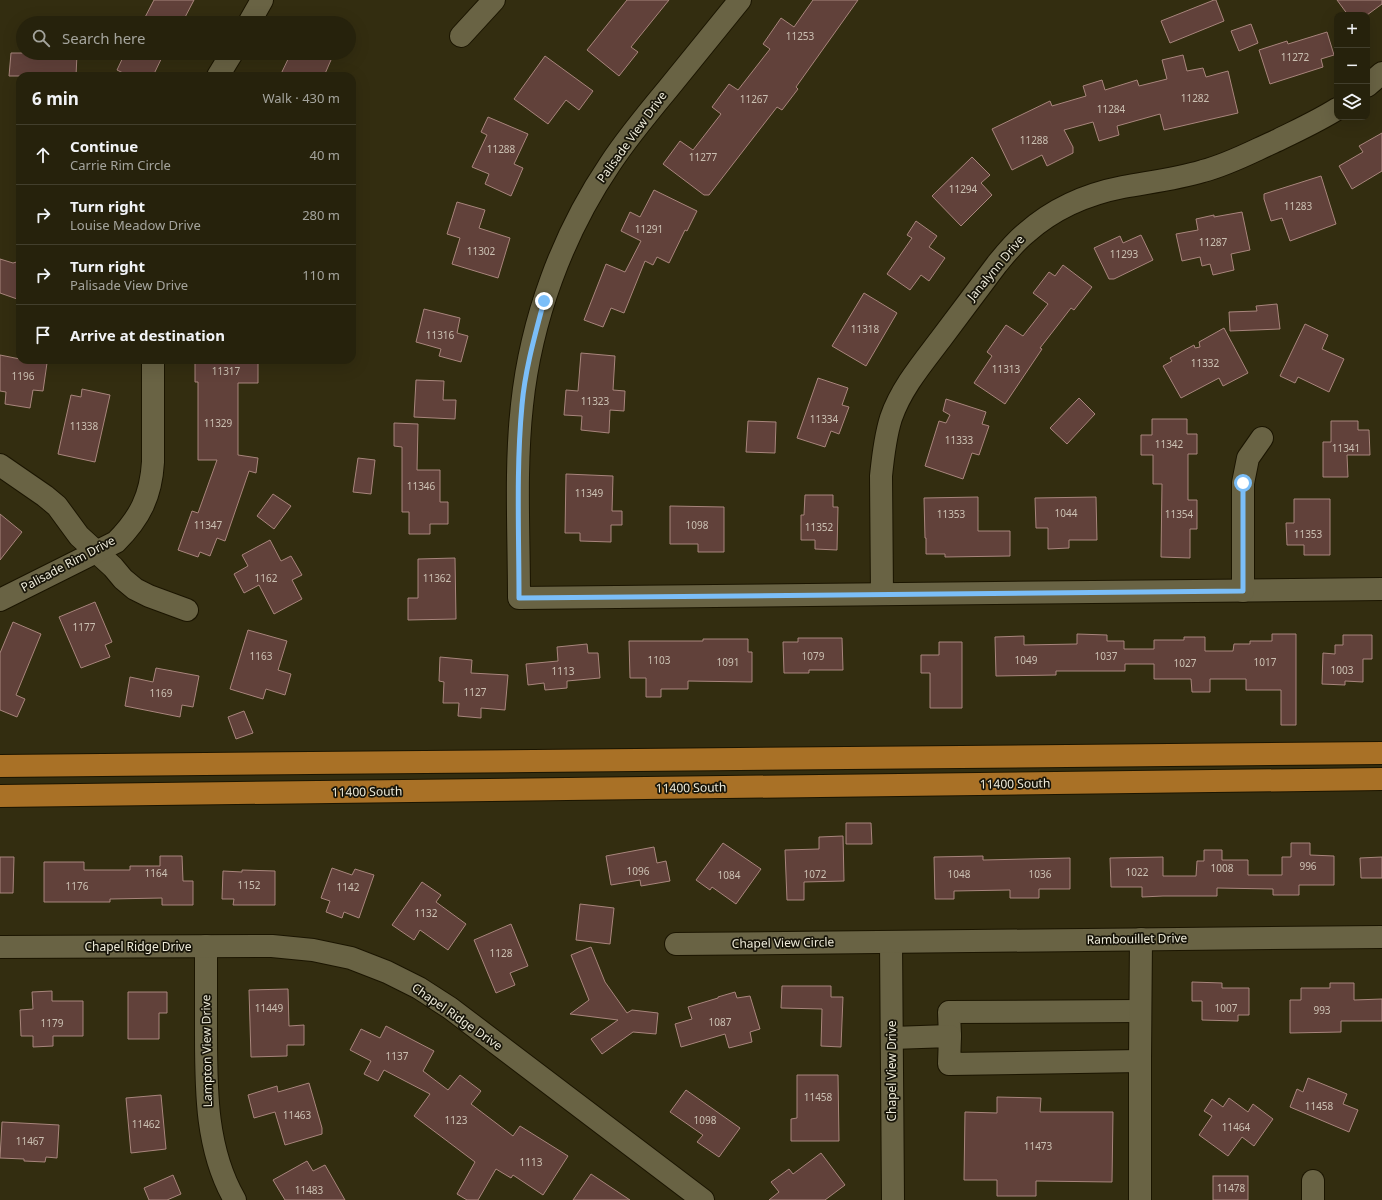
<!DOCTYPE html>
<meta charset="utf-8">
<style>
:root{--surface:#26220c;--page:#2e2a15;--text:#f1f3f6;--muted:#a4a49d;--line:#423f2d}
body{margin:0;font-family:"Noto Sans",sans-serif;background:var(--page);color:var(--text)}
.controls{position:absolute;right:12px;top:12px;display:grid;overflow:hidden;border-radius:8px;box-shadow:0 4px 16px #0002}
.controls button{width:36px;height:36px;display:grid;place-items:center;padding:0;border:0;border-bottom:1px solid var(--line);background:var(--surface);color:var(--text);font:20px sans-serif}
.stop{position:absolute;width:12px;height:12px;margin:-9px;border:3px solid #7bbef8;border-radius:50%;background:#fff}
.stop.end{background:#7bbef8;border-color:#fff;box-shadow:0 1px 4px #0008}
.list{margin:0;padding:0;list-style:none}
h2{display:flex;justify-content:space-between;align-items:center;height:52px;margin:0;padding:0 16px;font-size:17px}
h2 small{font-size:13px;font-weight:400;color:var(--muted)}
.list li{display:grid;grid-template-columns:26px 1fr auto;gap:12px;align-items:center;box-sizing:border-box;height:60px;padding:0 16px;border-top:1px solid var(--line)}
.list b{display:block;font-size:15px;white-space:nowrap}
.list p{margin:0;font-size:13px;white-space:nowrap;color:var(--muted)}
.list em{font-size:13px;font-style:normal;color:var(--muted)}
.icon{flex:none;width:22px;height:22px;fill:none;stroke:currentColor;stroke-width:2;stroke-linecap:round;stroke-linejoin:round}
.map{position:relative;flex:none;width:1382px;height:1200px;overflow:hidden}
.search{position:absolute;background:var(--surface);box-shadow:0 4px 16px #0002;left:16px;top:16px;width:340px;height:44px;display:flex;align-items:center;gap:10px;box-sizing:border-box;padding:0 14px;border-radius:22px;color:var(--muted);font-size:15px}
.panel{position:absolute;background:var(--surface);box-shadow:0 4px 16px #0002;left:16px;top:72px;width:340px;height:292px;border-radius:12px}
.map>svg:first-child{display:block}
.building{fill:#61413a;stroke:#a8857c}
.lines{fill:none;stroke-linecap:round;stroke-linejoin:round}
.minor-casing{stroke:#1b1500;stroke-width:24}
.major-casing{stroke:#1b1500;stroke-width:24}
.minor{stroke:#696344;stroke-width:22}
.major{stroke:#a97126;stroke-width:22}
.route{stroke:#7bbef8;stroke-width:5}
.labels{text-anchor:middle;stroke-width:3.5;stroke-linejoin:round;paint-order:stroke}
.number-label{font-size:10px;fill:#cbc0b2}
.street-label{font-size:12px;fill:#eeebda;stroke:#181509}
</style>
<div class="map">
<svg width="1382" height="1200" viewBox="0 0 1382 1200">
<rect width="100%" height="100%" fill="#332d10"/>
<g class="building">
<path d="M154 0H194L182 23H142Z"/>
<path d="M627 0H669L631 47 638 52 619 76 587 50Z"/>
<path d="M813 0H858L796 87 798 89 782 110 777 107 709 195H704L663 164 680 141 693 150 721 114 712 107 729 84 738 90 770 49 763 44 781 18 794 27Z"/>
<path d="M1214 0H1216L1224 21 1170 43 1161 21Z"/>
<path d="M1337 0H1382V4L1367 15H1348Z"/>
<path d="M1251 24 1258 43 1239 51 1231 31Z"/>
<path d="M1327 32 1334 55 1321 59 1323 67 1270 84 1259 50 1287 41 1288 44Z"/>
<path d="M11 53H64L77 54 76 76H9Z"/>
<path d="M125 53H164L153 76H129L117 70Z"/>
<path d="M291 53H334L324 76H280Z"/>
<path d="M1183 55 1187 71 1203 68 1206 77 1228 71 1238 113 1164 130 1160 114 1117 126 1119 135 1099 141 1093 122 1064 130 1073 147V153L1047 166 1042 155 1012 170 992 129 1050 101 1052 106 1086 96 1083 86 1102 80 1105 90 1137 80 1139 86 1167 79 1162 60Z"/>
<path d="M545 56 593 91 579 110 566 100 548 124 514 99Z"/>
<path d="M488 117 528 134 514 164 523 168 511 196 485 184 489 174 472 167 487 135 481 132Z"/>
<path d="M1382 133V171L1352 189 1339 166 1363 152 1359 146Z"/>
<path d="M972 157 990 175 981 183 992 195 961 226 932 196Z"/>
<path d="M1321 176 1336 224 1290 241 1282 218 1271 221 1264 199V194Z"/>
<path d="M654 190 697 211 687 231 685 230 669 263 657 257 653 265 645 261 624 313 611 308 603 327 584 320 606 264 625 272 641 241 621 231 630 212 640 217Z"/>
<path d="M457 202 485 210 479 228 510 238 498 278 452 264 460 238 447 234Z"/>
<path d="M1242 212 1250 250 1231 254 1234 270 1213 275 1210 264 1202 266 1200 257 1182 261 1176 234 1198 230 1196 219 1214 215V217Z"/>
<path d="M916 221 937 236 929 247 945 258 929 281 921 275 910 290 887 274 912 238 907 235Z"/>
<path d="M1141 235 1153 260 1114 279H1109L1094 248 1120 236 1123 243Z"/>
<path d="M0 259 13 263 20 261V300L0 293Z"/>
<path d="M1063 265 1092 287 1074 310 1071 308 1040 348 1042 349 1005 404 974 383 992 356 987 352 1006 325 1023 336 1048 304 1033 293 1049 272 1055 276Z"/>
<path d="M864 293 897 313 866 366 832 346Z"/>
<path d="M1277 304 1280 329 1230 331 1229 312 1257 311 1256 306Z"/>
<path d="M424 309 460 318 457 333 468 336 461 362 439 356 441 349 416 342Z"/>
<path d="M1305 324 1328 335 1322 349 1344 359 1329 392 1298 377 1295 383 1280 376Z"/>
<path d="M1224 328 1248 373 1223 386 1219 378 1181 398 1163 366 1172 361 1170 358 1194 345 1195 348 1200 347 1199 342Z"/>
<path d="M581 353 615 356 613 390 625 391 624 411 610 410 609 433 581 430 582 416 564 415 566 390 578 391Z"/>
<path d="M0 355 20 359V360L47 363 43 391 33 390 30 408 5 404 6 392 0 391Z"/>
<path d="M195 360H258V383H238V455L258 458 256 473 249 471 225 541 217 538 210 556 200 552 198 557 178 550 192 511 198 513 217 460H198V382H195Z"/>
<path d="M818 378 848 388 842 405 849 407 839 434 831 431 825 447 797 438Z"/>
<path d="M416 380 444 381 443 400H456L455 419 414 417Z"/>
<path d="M82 389 110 395 95 462 58 454 71 395 81 397Z"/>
<path d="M1079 398 1095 414 1067 444 1050 428Z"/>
<path d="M946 399 986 412 982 424 989 426 979 455 972 453 963 479 925 466 939 421 946 423 950 415 943 411Z"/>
<path d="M1152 419H1187V434H1197V454H1188V500H1197V529H1190V558L1161 557 1162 484H1153V455H1141V435H1152Z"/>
<path d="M748 421 776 422 775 453 746 452Z"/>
<path d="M1331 421H1358V430H1369L1370 455H1347L1348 477H1323V442H1331Z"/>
<path d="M394 423 418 424 417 470H440V502H448V524H430V534H409V512H402V447L394 446Z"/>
<path d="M358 458 375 460 371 494 353 492Z"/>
<path d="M566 474 613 476 612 511H622V525H611V542L580 541V533H565Z"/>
<path d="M273 494 291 506 274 529 257 516Z"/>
<path d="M805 495H833V507H838L837 550 815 549V540H801V515H804Z"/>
<path d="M978 497V531H1010V556L945 557V554H926V538H925L924 498Z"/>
<path d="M1096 497 1097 540H1069V548L1048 549V528H1036L1035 498Z"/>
<path d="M1294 499H1330V555H1304V545H1287L1286 523H1294Z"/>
<path d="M670 506 724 507V552H698V544H670Z"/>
<path d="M0 514 22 532 0 560Z"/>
<path d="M270 540 281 561 291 556 302 575 292 580 302 599 274 614 259 585 244 593 234 574 248 566 242 555Z"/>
<path d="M455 558 456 619 408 620V598H418V559Z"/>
<path d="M95 602 112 642 105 645 110 657 81 668 59 617Z"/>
<path d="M13 622 41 634 16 695 25 699 17 717 0 710V653Z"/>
<path d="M248 630 287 641 278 670 291 674 285 695 266 689 263 699 230 689Z"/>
<path d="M1077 634 1107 635V641H1124V649H1154V640H1184V637H1205V651H1233L1234 644H1250V641H1272V634H1296V725H1281V690H1246V679H1210V692H1192L1191 679H1154V664H1125V671H1056V675L996 676 995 637 1024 636V645L1077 644Z"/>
<path d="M1343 635H1372V659H1363V682L1345 681V685L1322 684 1323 653 1335 654V645H1343Z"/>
<path d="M798 638H842L843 670H809V673H784L783 642H798Z"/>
<path d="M703 639H748V652H752V682L688 681V689H661V697H646V678H630L629 641H703Z"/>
<path d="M939 642H962V708H930V673H921V655H939Z"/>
<path d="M587 644 588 653H598L600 678 567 681V688L545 690 544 683 528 685 526 664 558 661 557 647Z"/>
<path d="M440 657 472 660 471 673 508 675 505 710 481 708V718L458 716 459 703H443L444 682 439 681Z"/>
<path d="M156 668 199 676 193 707 182 705 180 717 125 706 130 677 153 682Z"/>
<path d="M244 711 253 733 236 739 228 717Z"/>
<path d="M846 823H871L872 844H846Z"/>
<path d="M843 836 844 881 804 882V900H787L785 850 819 849V837Z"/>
<path d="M723 843 761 869 736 904 712 887 710 890 696 880Z"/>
<path d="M1291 843H1310V855L1334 856V885H1299V895H1273V889L1217 888V896H1163L1142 897V887H1111L1110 858 1163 857V876H1196L1197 861H1204V850H1222V860H1248V875H1282V857H1291Z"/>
<path d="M654 847 657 863 666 861 670 881 641 886 640 880 611 885 606 856Z"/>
<path d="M160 856H182L183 881H193V905H162V898L110 899V902H44V862H84V870H130V866H160Z"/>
<path d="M983 856V860L1070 858V889H1039V898H1010V890L954 891V899H935L934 857Z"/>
<path d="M0 857H14L13 893H0Z"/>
<path d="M1382 857V878H1361L1360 858Z"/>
<path d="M332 868 352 875 355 869 374 875 359 918 344 912 342 918 326 912 330 901 321 898Z"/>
<path d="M242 870 275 871V905H233L234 899H222L223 871 242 872Z"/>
<path d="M422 882 441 895 436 902 466 924 448 950 420 930 414 940 392 925Z"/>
<path d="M580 904 614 908 610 944 576 940Z"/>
<path d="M511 924 528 966 510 973 515 985 496 993 474 940Z"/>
<path d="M591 947 605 982 627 1013 632 1010 658 1013 656 1034 633 1032 602 1054 591 1039 618 1020 570 1014 589 1000 571 955Z"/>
<path d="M1192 982 1222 983V988H1249V1015H1238V1021L1202 1020V1001H1192Z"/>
<path d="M1330 983H1354V1000L1382 999V1021H1341V1032L1290 1033V1000H1301V988H1330Z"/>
<path d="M782 986H831V997H843L841 1047 821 1046 822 1009 781 1008Z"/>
<path d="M288 989 289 1026 304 1025V1045H287V1056L251 1057 249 990Z"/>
<path d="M52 991V1001H83V1036H53V1046L33 1047V1036H21L20 1010 33 1009 32 992Z"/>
<path d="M128 992H167V1013H159V1039H128Z"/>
<path d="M735 992 737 998 750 996 760 1029 750 1032 752 1042 729 1048 725 1034 681 1047 675 1024 692 1019 688 1007 718 998V997Z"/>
<path d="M386 1026 434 1051 423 1071 448 1090 460 1075 481 1091 471 1104 513 1136 520 1126 568 1156 543 1195 513 1175 511 1178 496 1169 478 1200H467L457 1194 475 1162 414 1116 430 1094 384 1070 378 1081 364 1074 371 1061 350 1050 361 1029 380 1038Z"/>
<path d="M797 1075H838L839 1141H791V1119L797 1118Z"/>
<path d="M1308 1078 1347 1094 1343 1104 1358 1110 1349 1132 1290 1107 1297 1089 1303 1092Z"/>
<path d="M309 1083 322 1128V1134L285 1145 275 1112 254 1118 248 1095 277 1086 278 1092Z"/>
<path d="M686 1090 740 1128 719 1157 697 1142 703 1135 670 1112Z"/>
<path d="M161 1095 166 1149 131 1153 126 1098Z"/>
<path d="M997 1097 1041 1098 1040 1112H1113L1112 1182 1036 1181V1196H997V1180H964L965 1112 997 1113Z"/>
<path d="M1229 1098 1248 1112 1253 1104 1273 1119 1254 1146 1242 1137 1228 1156 1199 1135 1212 1116 1204 1111 1212 1099 1223 1107Z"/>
<path d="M2 1122 59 1125 57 1158 46 1157 45 1162 24 1161V1159L0 1158Z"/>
<path d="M821 1153 845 1185 825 1200H769L779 1192 771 1182 789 1169 793 1174Z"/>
<path d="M307 1161 313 1171 325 1165 345 1200H285L273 1180Z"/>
<path d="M591 1174 630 1200H573Z"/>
<path d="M173 1175 181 1194 167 1200H149L144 1188Z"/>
<rect x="1213" y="1176" width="35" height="24"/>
</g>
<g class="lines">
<defs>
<g id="minor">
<path d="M740 0C716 30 691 60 667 90 647 114 627 138 610 164 562 235 531 320 522 405 515 468 519 534 519 598L1382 589"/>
<path d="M249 23 262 0"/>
<path d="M461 36 494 0"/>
<path d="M218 76 232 53"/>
<path d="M1367 86 1382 73"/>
<path d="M0 465 45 496 57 506 79 536 113 567 123 579 135 589 149 596 187 610"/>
<path d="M1243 591V483L1248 458 1262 438"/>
<path d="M882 594 881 476C883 456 885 437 891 418 901 389 921 365 940 340 959 315 978 289 997 264 1006 253 1015 242 1026 233 1053 209 1087 194 1123 187 1150 182 1177 179 1203 171 1230 164 1253 151 1278 140 1298 130 1318 121 1337 109"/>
<path d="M0 600 116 542C140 518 151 496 153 462V360"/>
<path d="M891 942 893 1200"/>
<path d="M676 944 1382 937"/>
<path d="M206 946C206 976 206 1005 206 1035 206 1091 206 1150 235 1200"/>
<path d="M0 947 272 946 313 950 351 958 387 972 419 988 450 1008 703 1200"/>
<path d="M950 1036 949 1012 1140 1011"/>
<path d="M892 1038 950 1036 949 1064 1140 1061"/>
<path d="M1313 1181V1200"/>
<path d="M1140 1200V1058L1141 939"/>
</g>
<g id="major">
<path d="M0 766 1382 753"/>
<path d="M0 796 1382 779"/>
</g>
</defs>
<use href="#minor" class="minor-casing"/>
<use href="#major" class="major-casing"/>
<use href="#minor" class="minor"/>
<use href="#major" class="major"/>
</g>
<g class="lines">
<path class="route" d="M544 301C535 335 525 370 522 405 516 469 519 534 519 598L1243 591V483"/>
</g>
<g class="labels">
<g class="number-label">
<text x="800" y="40">11253</text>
<text x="1295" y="61">11272</text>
<text x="1195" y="102">11282</text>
<text x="754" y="103">11267</text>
<text x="1111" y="113">11284</text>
<text x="1034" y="144">11288</text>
<text x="501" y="153">11288</text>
<text x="703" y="161">11277</text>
<text x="963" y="193">11294</text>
<text x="1298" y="210">11283</text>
<text x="649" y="233">11291</text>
<text x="1213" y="246">11287</text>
<text x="481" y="255">11302</text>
<text x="1124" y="258">11293</text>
<text x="865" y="333">11318</text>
<text x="440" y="339">11316</text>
<text x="1205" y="367">11332</text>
<text x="1006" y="373">11313</text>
<text x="226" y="375">11317</text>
<text x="23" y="380">1196</text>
<text x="595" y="405">11323</text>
<text x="824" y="423">11334</text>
<text x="218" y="427">11329</text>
<text x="84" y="430">11338</text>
<text x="959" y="444">11333</text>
<text x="1169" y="448">11342</text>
<text x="1346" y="452">11341</text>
<text x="421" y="490">11346</text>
<text x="589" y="497">11349</text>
<text x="1066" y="517">1044</text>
<text x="951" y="518">11353</text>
<text x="1179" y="518">11354</text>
<text x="208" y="529">11347</text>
<text x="697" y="529">1098</text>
<text x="819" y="531">11352</text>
<text x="1308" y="538">11353</text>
<text x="266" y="582">1162</text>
<text x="437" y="582">11362</text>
<text x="84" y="631">1177</text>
<text x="261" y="660">1163</text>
<text x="813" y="660">1079</text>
<text x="1106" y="660">1037</text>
<text x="659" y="664">1103</text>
<text x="1026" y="664">1049</text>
<text x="728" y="666">1091</text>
<text x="1265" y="666">1017</text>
<text x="1185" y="667">1027</text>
<text x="1342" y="674">1003</text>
<text x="563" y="675">1113</text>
<text x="475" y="696">1127</text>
<text x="161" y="697">1169</text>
<text x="1308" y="870">996</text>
<text x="1222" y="872">1008</text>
<text x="638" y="875">1096</text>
<text x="1137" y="876">1022</text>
<text x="156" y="877">1164</text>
<text x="815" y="878">1072</text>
<text x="959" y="878">1048</text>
<text x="1040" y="878">1036</text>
<text x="729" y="879">1084</text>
<text x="249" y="889">1152</text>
<text x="77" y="890">1176</text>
<text x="348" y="891">1142</text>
<text x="426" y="917">1132</text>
<text x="501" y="957">1128</text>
<text x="269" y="1012">11449</text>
<text x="1226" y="1012">1007</text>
<text x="1322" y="1014">993</text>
<text x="720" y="1026">1087</text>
<text x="52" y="1027">1179</text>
<text x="397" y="1060">1137</text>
<text x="818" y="1101">11458</text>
<text x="1319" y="1110">11458</text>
<text x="297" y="1119">11463</text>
<text x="456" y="1124">1123</text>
<text x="705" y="1124">1098</text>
<text x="146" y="1128">11462</text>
<text x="1236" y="1131">11464</text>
<text x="30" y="1145">11467</text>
<text x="1038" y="1150">11473</text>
<text x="531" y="1166">1113</text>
<text x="1231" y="1192">11478</text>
<text x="309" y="1194">11483</text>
</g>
<g class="street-label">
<text transform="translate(632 137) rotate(-54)" y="4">Palisade View Drive</text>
<text transform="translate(996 268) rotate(-50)" y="4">Janalynn Drive</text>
<text transform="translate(68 564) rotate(-28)" y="4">Palisade Rim Drive</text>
<text transform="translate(1015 784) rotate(-1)" y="4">11400 South</text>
<text transform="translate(691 788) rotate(-1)" y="4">11400 South</text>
<text transform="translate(367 792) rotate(-1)" y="4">11400 South</text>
<text transform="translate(1137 939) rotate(-1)" y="4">Rambouillet Drive</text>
<text transform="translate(783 943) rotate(-1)" y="4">Chapel View Circle</text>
<text x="138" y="951">Chapel Ridge Drive</text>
<text transform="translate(457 1017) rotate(35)" y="4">Chapel Ridge Drive</text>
<text transform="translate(207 1051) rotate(-91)" y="4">Lampton View Drive</text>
<text transform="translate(892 1071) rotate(-90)" y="4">Chapel View Drive</text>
</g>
</g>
</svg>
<div class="controls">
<button>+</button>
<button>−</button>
<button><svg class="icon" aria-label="layers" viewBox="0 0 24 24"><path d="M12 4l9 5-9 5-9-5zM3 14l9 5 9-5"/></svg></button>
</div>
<div class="stop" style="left:1243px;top:483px"></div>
<div class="stop end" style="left:544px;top:301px"></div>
<div class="search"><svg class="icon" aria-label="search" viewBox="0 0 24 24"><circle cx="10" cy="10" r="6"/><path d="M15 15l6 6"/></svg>Search here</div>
<section class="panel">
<h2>6 min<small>Walk · 430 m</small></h2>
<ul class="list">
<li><svg class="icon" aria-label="ahead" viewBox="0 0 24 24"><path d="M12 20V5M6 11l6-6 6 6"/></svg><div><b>Continue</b><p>Carrie Rim Circle</p></div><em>40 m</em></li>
<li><svg class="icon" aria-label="right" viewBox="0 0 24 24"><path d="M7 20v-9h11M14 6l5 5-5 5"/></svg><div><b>Turn right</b><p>Louise Meadow Drive</p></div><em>280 m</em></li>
<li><svg class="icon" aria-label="right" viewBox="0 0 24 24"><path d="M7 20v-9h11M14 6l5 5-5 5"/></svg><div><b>Turn right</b><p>Palisade View Drive</p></div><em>110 m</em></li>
<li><svg class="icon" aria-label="arrive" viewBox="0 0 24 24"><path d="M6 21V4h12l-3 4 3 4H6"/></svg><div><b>Arrive at destination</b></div></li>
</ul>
</section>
</div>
